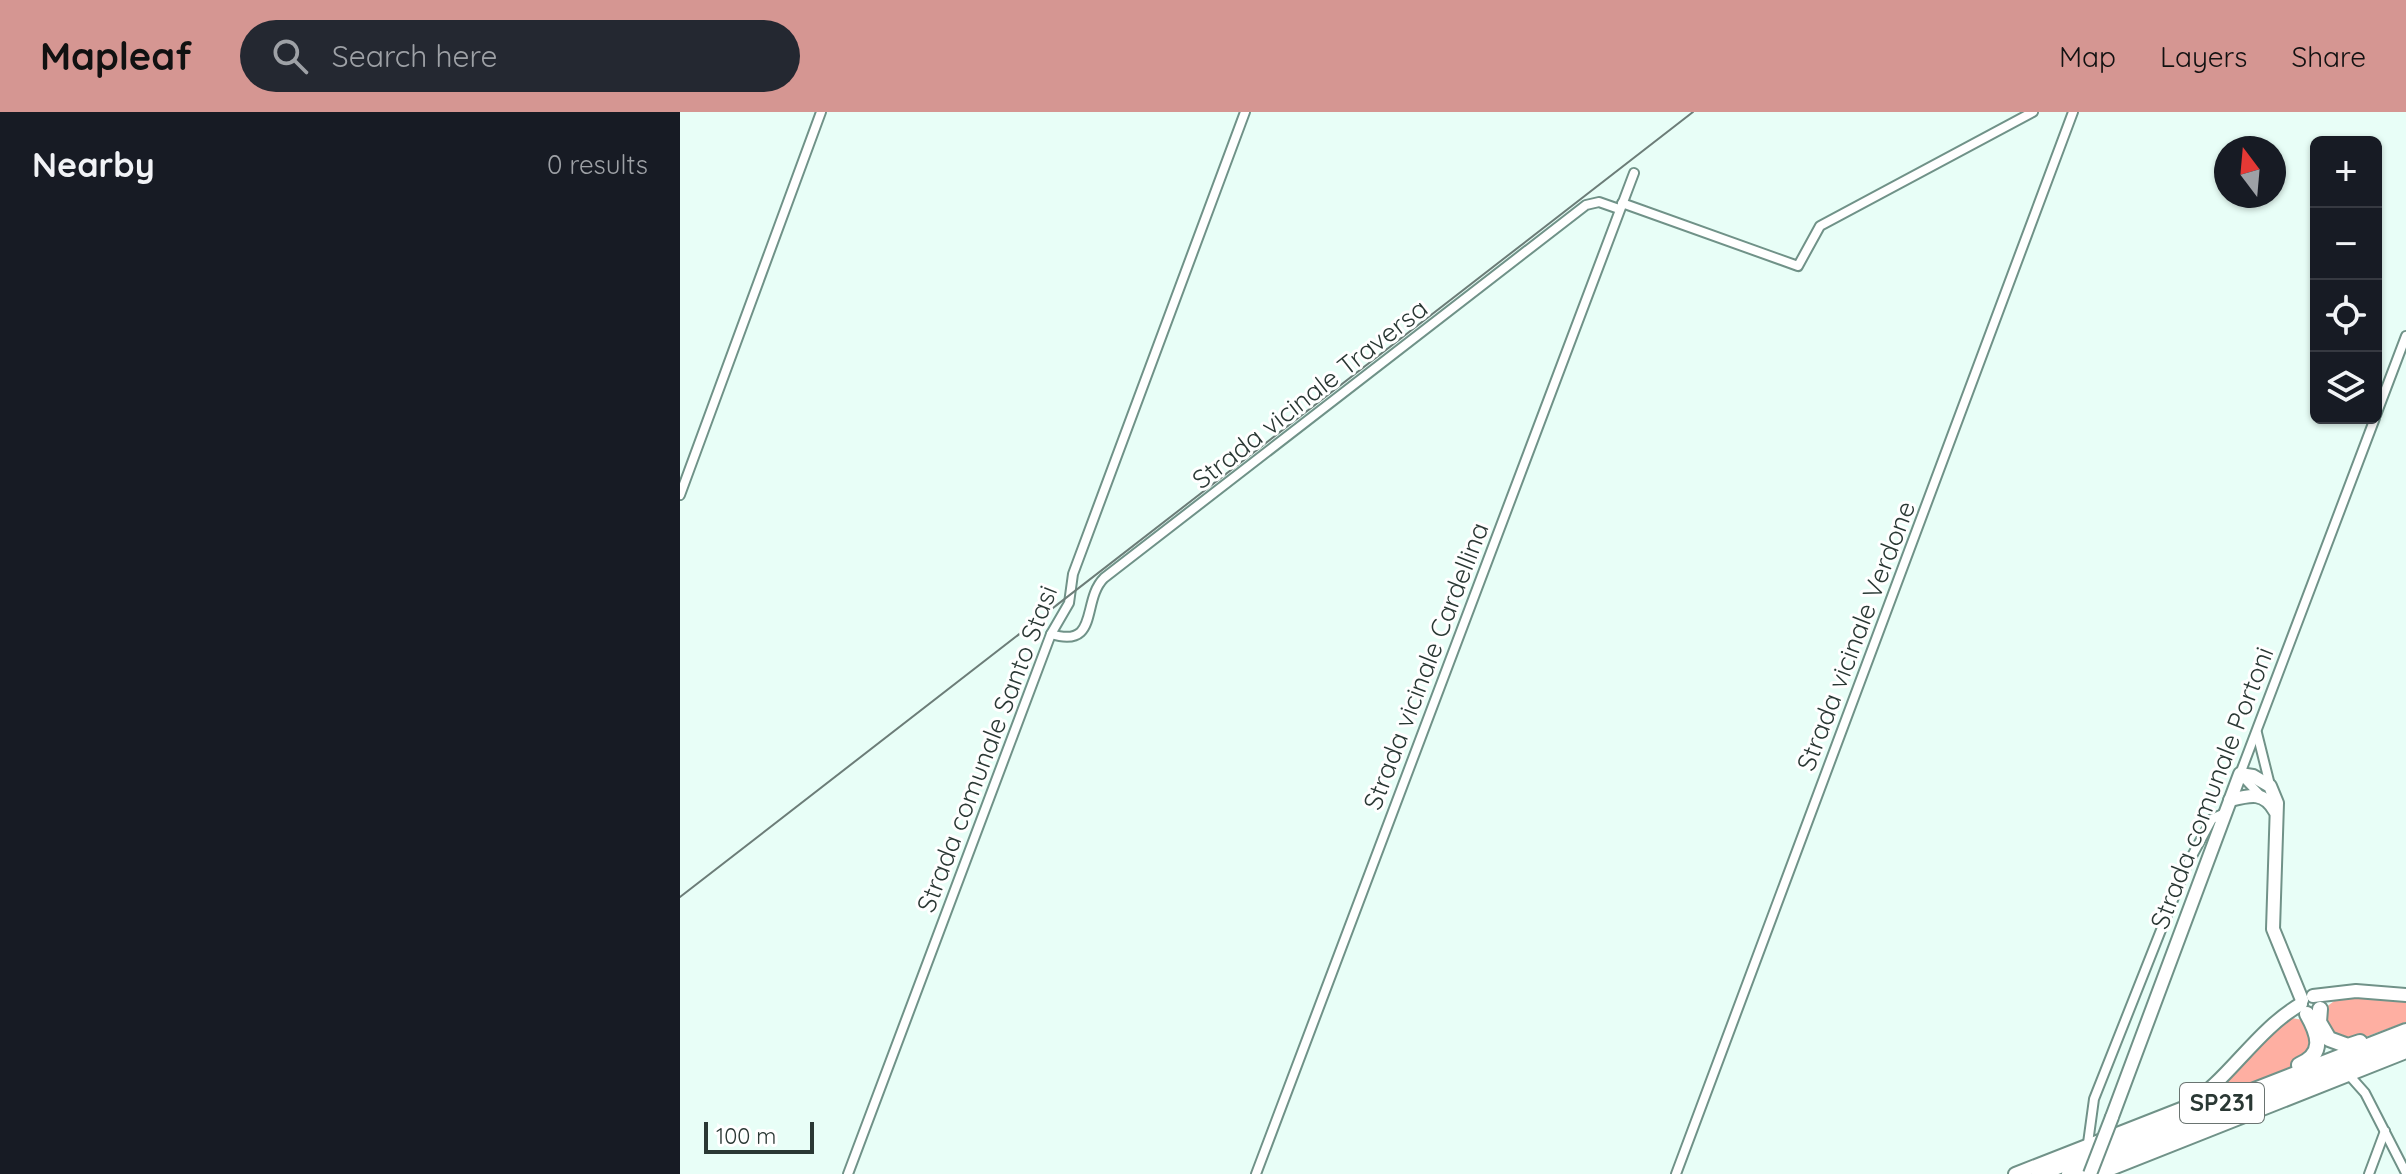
<!DOCTYPE html>
<meta charset="utf-8">
<style>
:root{--surface:#171b24;--page:#242831;--text:#f1f3f6;--muted:#9ea1a6;--line:#363941;--accent:#d59692}
body{margin:0;font-family:Quicksand,sans-serif;background:var(--page);color:var(--text)}
.controls{position:absolute;right:24px;top:24px;display:grid;overflow:hidden;border-radius:12px;box-shadow:0 2px 6px #0004}
.controls button{width:72px;height:72px;display:grid;place-items:center;padding:0;border:0;border-bottom:2px solid var(--line);background:var(--surface);color:var(--text);font:40px sans-serif}
.compass{position:absolute;left:1534px;top:24px;width:72px;height:72px;border-radius:50%;background:var(--surface);box-shadow:0 2px 6px #0004;rotate:344deg}
.scale{position:absolute;left:24px;bottom:20px;width:110px;box-sizing:border-box;padding-left:8px;border:4px solid #2a3834;border-top:0;font-size:22px;line-height:28px;white-space:nowrap;color:#2a3834;-webkit-text-stroke:6px #fff;paint-order:stroke}
.list{margin:0;padding:0;list-style:none}
h2{display:flex;justify-content:space-between;align-items:center;height:104px;margin:0;padding:0 32px;font-size:34px}
h2 small{font-size:26px;font-weight:400;color:var(--muted)}
.icon{flex:none;width:44px;height:44px;fill:none;stroke:currentColor;stroke-width:2;stroke-linecap:round;stroke-linejoin:round}
.map{position:relative;flex:none;width:1726px;height:1062px;overflow:hidden}
header{display:flex;align-items:center;gap:48px;box-sizing:border-box;height:112px;padding:0 40px;background:var(--accent);color:#111}
header strong{font-size:38px}
nav{display:flex;gap:44px;margin-inline-start:auto;font-size:28px}
.search{width:560px;height:72px;background:var(--page);display:flex;align-items:center;gap:20px;box-sizing:border-box;padding:0 28px;border-radius:44px;color:var(--muted);font-size:30px}
main{display:flex}
aside{flex:1;background:var(--surface)}
.map>svg:first-child{display:block}
.green{fill:#feafa2}
.lines{fill:none;stroke-linecap:round;stroke-linejoin:round}
.street-casing{stroke:#709288;stroke-width:12}
.secondary-casing{stroke:#709288;stroke-width:16}
.highway-casing{stroke:#709288;stroke-width:18}
.street{stroke:#fff;stroke-width:8}
.secondary{stroke:#fff;stroke-width:12}
.highway{stroke:#fff;stroke-width:14}
.rail{stroke:#6c7d78;stroke-width:2}
.secondary-bridge-casing{stroke:#709288;stroke-width:16;stroke-linecap:butt}
.secondary-bridge{stroke:#fff;stroke-width:12}
.labels{text-anchor:middle;stroke-width:6;stroke-linejoin:round;paint-order:stroke}
.shield{fill:#fff;stroke:#6a7471;stroke-width:2}
.shield-label{font-size:24px;font-weight:bold;fill:#2a3834}
.street-label{font-size:26px;fill:#2a3834;stroke:#fff}
</style>
<header>
<strong>Mapleaf</strong>
<div class="search"><svg class="icon" aria-label="search" viewBox="0 0 24 24"><circle cx="10" cy="10" r="6"/><path d="M15 15l6 6"/></svg>Search here</div>
<nav><a>Map</a><a>Layers</a><a>Share</a></nav>
</header>
<main>
<aside>
<h2>Nearby<small>0 results</small></h2>
<ul class="list">
</ul>
</aside>
<div class="map">
<svg width="1726" height="1062" viewBox="0 0 1726 1062">
<rect width="100%" height="100%" fill="#e8fef7"/>
<g class="green">
<path d="M1662 883 1726 887V910L1677 928 1655 926 1644 908 1645 896Z"/>
<path d="M1606 905 1623 908 1635 934 1621 950 1508 999Z"/>
</g>
<g class="lines">
<defs>
<g id="street">
<path d="M942 91 1118 154 1140 114 1353 0"/>
<path d="M1696 303 1726 224"/>
<path d="M0 383 141 0"/>
<path d="M371 522C420 537 401 489 424 466L906 93 919 90 939 97"/>
<path d="M1577 621 1590 673"/>
<path d="M1580 683 1560 662 1695 306"/>
<path d="M1669 963 1685 981 1726 1061"/>
<path d="M1408 1031 1414 987 1506 755 1532 707 1545 701"/>
<path d="M168 1062 371 522 389 491 393 462 565 0"/>
<path d="M576 1062 954 61"/>
<path d="M996 1062 1393 0"/>
<path d="M1689 1062 1705 1019"/>
</g>
<g id="secondary">
<path d="M1550 688C1570 683 1584 679 1595 699"/>
<path d="M1633 884 1676 879 1726 883"/>
<path d="M1432 1005 1560 662 1573 664 1590 674 1597 691 1593 817 1622 888"/>
<path d="M1335 1062 1506 995C1550 967 1575 919 1621 892"/>
<path d="M1418 1062 1726 940"/>
</g>
<g id="highway">
<path d="M1640 897 1639 910 1649 927 1668 934 1680 930"/>
<path d="M1619 953C1645 942 1639 923 1627 902"/>
<path d="M1359 1062 1726 919"/>
<path d="M1389 1062 1726 929"/>
</g>
</defs>
<use href="#street" class="street-casing"/>
<use href="#secondary" class="secondary-casing"/>
<use href="#highway" class="highway-casing"/>
<use href="#street" class="street"/>
<use href="#secondary" class="secondary"/>
<use href="#highway" class="highway"/>
<path class="rail" d="M0 785 1013 0"/>
<defs>
<path id="secondary-bridge" d="M1410 1062 1432 1005"/>
</defs>
<use href="#secondary-bridge" class="secondary-bridge-casing"/>
<use href="#secondary-bridge" class="secondary-bridge"/>
</g>
<g class="labels">
<rect class="shield" x="1500" y="971" width="84" height="40" rx="6"/>
<g class="shield-label">
<text x="1542" y="999">SP231</text>
</g>
<g class="street-label">
<text transform="translate(630 282) rotate(-38)" y="9">Strada vicinale Traversa</text>
<text transform="translate(1176 524) rotate(-69)" y="9">Strada vicinale Verdone</text>
<text transform="translate(746 554) rotate(-69)" y="9">Strada vicinale Cardellina</text>
<text transform="translate(307 637) rotate(-69)" y="9">Strada comunale Santo Stasi</text>
<text transform="translate(1532 676) rotate(-69)" y="9">Strada comunale Portoni</text>
</g>
</g>
</svg>
<div class="controls">
<button>+</button>
<button>−</button>
<button><svg class="icon" aria-label="locate" viewBox="0 0 24 24"><circle cx="12" cy="12" r="6"/><path d="M12 2v4M12 18v4M2 12h4M18 12h4"/></svg></button>
<button><svg class="icon" aria-label="layers" viewBox="0 0 24 24"><path d="M12 4l9 5-9 5-9-5zM3 14l9 5 9-5"/></svg></button>
</div>
<svg class="compass" viewBox="-18 -18 36 36"><path d="M0-13l5 13h-10z" fill="#e53935"/><path d="M0 13l5-13h-10z" fill="#9ea1a6"/></svg>
<div class="scale">100 m</div>
</div>
</main>
